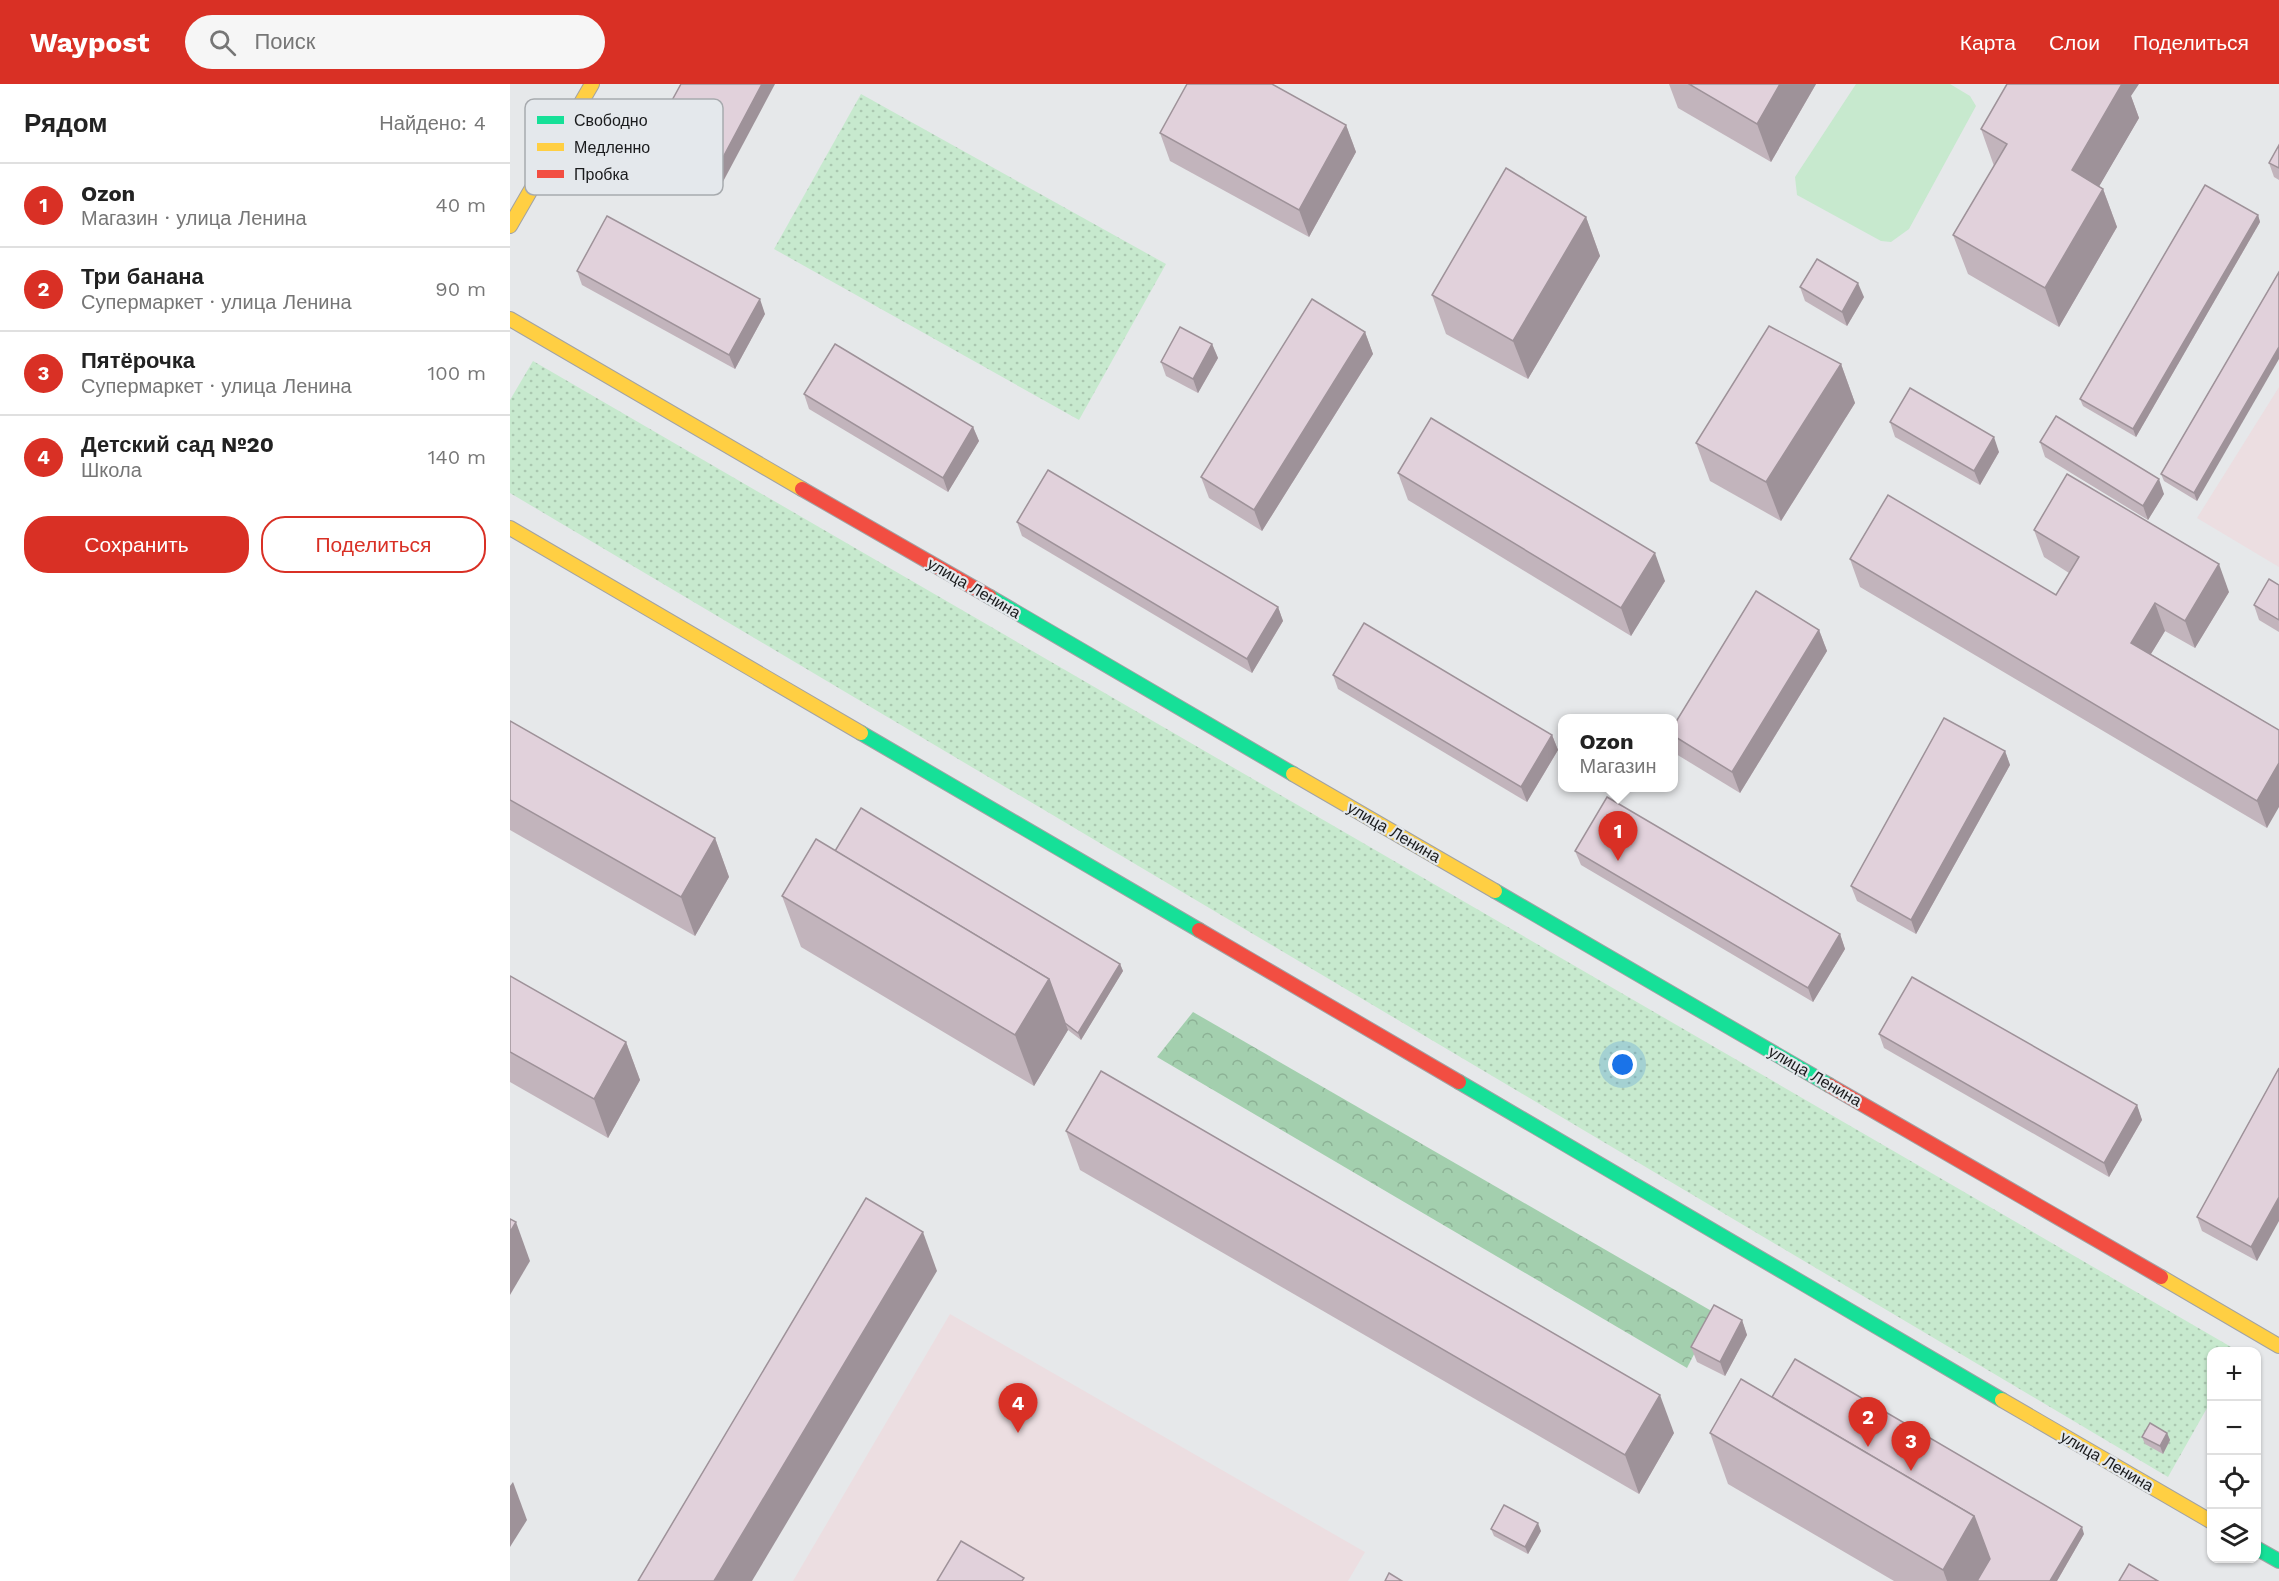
<!DOCTYPE html>
<html lang="ru">
<head>
<meta charset="utf-8">
<style>
	:root { --surface:#fff; --page:#f6f6f6; --text:#222; --muted:#767676; --line:#e0e0e0; --accent:#d93025 }
	body { margin:0; font-family:"Work Sans",sans-serif; background:var(--page); color:var(--text) }
	.controls { position:absolute; right:18px; bottom:18px; display:grid; overflow:hidden; border-radius:12px; box-shadow:0 2px 4px #0004 }
	.controls button { width:54px; height:54px; display:grid; place-items:center; padding:0; border:0; border-bottom:2px solid var(--line); background:var(--surface); color:var(--text); font:30px sans-serif }
	.you { position:absolute; left:1113px; top:981px; width:21px; height:21px; margin:-15px; border:4px solid #fff; border-radius:50%; background:#1a73e8; box-shadow:0 0 0 9px #1a73e833 }
	.badge { display:grid; place-items:center; width:39px; height:39px; border-radius:50%; background:var(--accent); color:#fff; font-size:20px; font-weight:700 }
	.pin { position:absolute; translate:-50% -50px; filter:drop-shadow(0 2px 3px #0008) }
	.pin::after { content:''; position:absolute; top:32px; width:21px; height:18px; background:inherit; clip-path:polygon(0 0,100% 0,50% 100%) }
	.popup { position:absolute; left:1048px; top:630px; width:120px; height:78px; box-sizing:border-box; display:grid; place-content:center; border-radius:12px; background:var(--surface); filter:drop-shadow(0 2px 4px #0005); font-size:20px; white-space:nowrap; color:var(--muted) }
	.popup b { font-size:22px; color:var(--text) }
	.popup::after { content:''; position:absolute; left:50%; top:100%; margin-left:-12px; border:12px solid transparent; border-top-color:var(--surface) }
	.list { margin:0; padding:0; list-style:none }
	h2 { display:flex; justify-content:space-between; align-items:center; height:78px; margin:0; padding:0 24px; font-size:26px }
	h2 small { font-size:20px; font-weight:400; color:var(--muted) }
	.list li { display:grid; grid-template-columns:39px 1fr auto; gap:18px; align-items:center; box-sizing:border-box; height:84px; padding:0 24px; border-top:2px solid var(--line) }
	.list b { display:block; font-size:22px; white-space:nowrap }
	.list p { margin:0; font-size:20px; white-space:nowrap; color:var(--muted) }
	.list em { font-size:20px; font-style:normal; color:var(--muted) }
	.actions { display:flex; gap:12px; padding:18px 24px }
	.actions a { flex:1; padding:14px 0; border:2px solid var(--accent); border-radius:24px; text-align:center; font-size:21px; color:var(--accent) }
	.actions .main { background:var(--accent); color:#fff }
	.icon { flex:none; width:33px; height:33px; fill:none; stroke:currentColor; stroke-width:2; stroke-linecap:round; stroke-linejoin:round }
	.map { position:relative; flex:none; width:1769px; height:1497px; overflow:hidden }
	header { display:flex; align-items:center; gap:36px; box-sizing:border-box; height:84px; padding:0 30px; background:var(--accent); color:#fff }
	header strong { font-size:28px }
	nav { display:flex; gap:33px; margin-inline-start:auto; font-size:21px }
	.search { width:420px; height:54px; background:var(--page); display:flex; align-items:center; gap:15px; box-sizing:border-box; padding:0 21px; border-radius:33px; color:var(--muted); font-size:22px }
	main { display:flex }
	aside { flex:1; background:var(--surface) }
	.map>svg:first-child { display:block }
	.education { fill:#ecdee1 }
	.grass { fill:#c7e9ce }
	.forest { fill:url(#forest-crowns) }
	.park { fill:url(#park-dots) }
	.lines { fill:none; stroke-linecap:round; stroke-linejoin:round }
	.fast-casing { stroke:#a1a2a4; stroke-width:16 }
	.slow-casing { stroke:#a1a2a4; stroke-width:16 }
	.jam-casing { stroke:#a1a2a4; stroke-width:16 }
	.fast { stroke:#16e098; stroke-width:14 }
	.slow { stroke:#ffcf43; stroke-width:14 }
	.jam { stroke:#f24e42; stroke-width:14 }
	.wall { fill:#c2b4bc }
	.shaded-wall { fill:#9e9299 }
	.building { fill:#e1d1db; stroke:#9e9299; stroke-width:1.5 }
	.labels { text-anchor:middle; dominant-baseline:central; stroke-width:4.5; stroke-linejoin:round; paint-order:stroke }
	.street-label { font-size:16px; fill:#1a1b1d; stroke:#e4e8ec }
	.key { fill:#e4e8ec; stroke:#a7aaae; stroke-width:1.5 }
	.key-label { font-size:16px; fill:#1a1b1d }
</style>
</head>
<body>
<header>
<strong>Waypost</strong>
<div class="search"><svg class="icon" aria-label="search" viewBox="0 0 24 24"><circle cx="10" cy="10" r="6"/><path d="M15 15l6 6"/></svg>Поиск</div>
<nav><a>Карта</a><a>Слои</a><a>Поделиться</a></nav>
</header>
<main>
<aside>
<h2>Рядом<small>Найдено: 4</small></h2>
<ul class="list">
<li><span class="badge">1</span><div><b>Ozon</b><p>Магазин · улица Ленина</p></div><em>40 m</em></li>
<li><span class="badge">2</span><div><b>Три банана</b><p>Супермаркет · улица Ленина</p></div><em>90 m</em></li>
<li><span class="badge">3</span><div><b>Пятёрочка</b><p>Супермаркет · улица Ленина</p></div><em>100 m</em></li>
<li><span class="badge">4</span><div><b>Детский сад №20</b><p>Школа</p></div><em>140 m</em></li>
</ul>
<div class="actions"><a class="main">Сохранить</a><a>Поделиться</a></div>
</aside>
<div class="map">
<svg width="1769" height="1497" viewBox="0 0 1769 1497">
	<defs>
		<pattern id="forest-crowns" width="20" height="18" patternUnits="userSpaceOnUse" patternTransform="scale(1.5)"><rect width="20" height="18" fill="#a3cfae"/><path d="M2 6a3 3 0 1 1 6 0M12 15a3 3 0 1 1 6 0" fill="none" stroke="#8cb195"/></pattern>
		<pattern id="park-dots" width="8" height="8" patternUnits="userSpaceOnUse" patternTransform="scale(1.5)"><rect width="8" height="8" fill="#c7e9ce"/><path d="M2 2h.1M6 6h.1" fill="none" stroke="#aac7b0" stroke-width="1.8" stroke-linecap="round"/></pattern>
	</defs>
	<rect width="100%" height="100%" fill="#e6e8ea"/>
	<!-- education -->
	<g class="education">
		<polygon points="1769,303 1769,483 1687,434"/>
		<polygon points="440,1230 855,1468 838,1497 283,1497"/>
	</g>
	<!-- grass -->
	<polygon class="grass" points="1346,0 1440,0 1460,12 1466,22 1399,145 1381,158 1371,157 1287,111 1285,93"/>
	<!-- forest -->
	<polygon class="forest" points="683,928 1205,1229 1177,1284 647,973"/>
	<!-- park -->
	<g class="park">
		<polygon points="351,10 656,180 569,336 264,165"/>
		<polygon points="23,277 1728,1267 1702,1268 1701,1317 1658,1393 0,409 0,316"/>
	</g>
	<g class="lines">
		<defs>
			<g id="fast">
				<polyline points="480,513 783,690"/>
				<polyline points="351,649 689,846"/>
				<polyline points="985,807 1319,1001"/>
				<polyline points="949,998 1492,1316"/>
				<polyline points="1746,1464 1769,1477"/>
			</g>
			<g id="slow">
				<polyline points="0,142 82,0"/>
				<polyline points="0,235 292,405"/>
				<polyline points="0,444 351,649"/>
				<polyline points="783,690 985,807"/>
				<polyline points="1651,1193 1769,1262"/>
				<polyline points="1492,1316 1702,1438"/>
			</g>
			<g id="jam">
				<polyline points="292,405 480,513"/>
				<polyline points="689,846 949,998"/>
				<polyline points="1319,1001 1651,1193"/>
			</g>
		</defs>
		<!-- fast casing -->
		<use href="#fast" class="fast-casing"/>
		<!-- slow casing -->
		<use href="#slow" class="slow-casing"/>
		<!-- jam casing -->
		<use href="#jam" class="jam-casing"/>
		<!-- fast -->
		<use href="#fast" class="fast"/>
		<!-- slow -->
		<use href="#slow" class="slow"/>
		<!-- jam -->
		<use href="#jam" class="jam"/>
	</g>
	<!-- wall -->
	<g class="wall">
		<polygon points="171,0 207,109 144,74 138,60"/>
		<polygon points="1159,0 1306,0 1261,78 1168,24"/>
		<polygon points="1621,12 1629,34 1589,102 1593,105 1607,143 1549,243 1458,190 1443,151 1484,82 1471,45"/>
		<polygon points="836,41 846,68 799,153 660,77 650,49"/>
		<polygon points="1769,61 1769,96 1764,93 1759,79"/>
		<polygon points="1748,131 1750,138 1626,353 1573,322 1570,315"/>
		<polygon points="1076,133 1090,172 1018,295 936,250 922,211"/>
		<polygon points="67,187 255,230 225,285 72,201"/>
		<polygon points="1769,188 1687,417 1654,397 1651,390"/>
		<polygon points="1290,203 1354,213 1337,242 1295,217"/>
		<polygon points="855,248 863,270 752,447 699,414 691,393"/>
		<polygon points="702,260 708,274 688,309 656,292 651,278"/>
		<polygon points="1331,280 1345,319 1271,437 1200,397 1186,359"/>
		<polygon points="294,310 463,343 469,357 438,408 299,325"/>
		<polygon points="1380,338 1489,368 1470,401 1385,353"/>
		<polygon points="1530,358 1654,410 1638,436 1535,373"/>
		<polygon points="888,389 1155,497 1121,552 898,416"/>
		<polygon points="507,438 768,523 773,537 742,589 512,452"/>
		<polygon points="1524,446 1719,508 1685,564 1655,547 1641,570 1769,646 1757,744 1350,503 1340,475 1546,511 1559,489 1534,473"/>
		<polygon points="1769,501 1769,548 1749,536 1744,521"/>
		<polygon points="1309,546 1317,567 1230,709 1166,670 1164,662 1164,641"/>
		<polygon points="823,591 1042,651 1048,666 1017,718 828,605"/>
		<polygon points="0,637 205,754 219,793 185,852 0,746"/>
		<polygon points="1495,667 1500,681 1406,850 1347,817 1341,802"/>
		<polygon points="325,767 610,880 613,887 571,956 558,946 524,1002 291,863 272,812"/>
		<polygon points="1065,767 1330,850 1335,865 1303,918 1071,781"/>
		<polygon points="0,892 116,958 130,996 98,1054 0,998"/>
		<polygon points="1369,950 1627,1021 1632,1036 1599,1093 1374,964"/>
		<polygon points="1769,984 1747,1177 1692,1147 1687,1133"/>
		<polygon points="556,1047 1164,1349 1129,1410 570,1086"/>
		<polygon points="1232,1236 1237,1251 1215,1292 1187,1278 1181,1263"/>
		<polygon points="1262,1313 1574,1450 1547,1497 1384,1497 1218,1400 1200,1349"/>
		<polygon points="1657,1349 1660,1356 1653,1370 1635,1360 1632,1353"/>
		<polygon points="981,1445 1031,1447 1018,1470 984,1452"/>
	</g>
	<!-- shaded-wall -->
	<g class="shaded-wall">
		<polygon points="252,0 265,0 207,109 202,94"/>
		<polygon points="1270,0 1306,0 1261,78 1247,40"/>
		<polygon points="1605,0 1629,0 1621,12 1629,34 1576,125 1562,86"/>
		<polygon points="836,41 846,68 799,153 789,126"/>
		<polygon points="1593,105 1607,143 1549,243 1535,204"/>
		<polygon points="1748,131 1750,138 1626,353 1623,345"/>
		<polygon points="1076,133 1090,172 1018,295 1003,257"/>
		<polygon points="1348,199 1354,213 1337,242 1332,228"/>
		<polygon points="250,215 255,230 225,285 219,271"/>
		<polygon points="855,248 863,270 752,447 744,426"/>
		<polygon points="702,260 708,274 688,309 683,295"/>
		<polygon points="1769,263 1769,275 1687,417 1684,409"/>
		<polygon points="1331,280 1345,319 1271,437 1256,398"/>
		<polygon points="463,343 469,357 438,408 433,394"/>
		<polygon points="1484,353 1489,368 1470,401 1464,387"/>
		<polygon points="1649,395 1654,410 1638,436 1633,422"/>
		<polygon points="1145,469 1155,497 1121,552 1111,524"/>
		<polygon points="1709,480 1719,508 1685,564 1675,537"/>
		<polygon points="1645,519 1655,547 1631,586 1621,559"/>
		<polygon points="768,523 773,537 742,589 737,575"/>
		<polygon points="1309,546 1317,567 1230,709 1222,688"/>
		<polygon points="1042,651 1048,666 1017,718 1011,703"/>
		<polygon points="1495,667 1500,681 1406,850 1401,836"/>
		<polygon points="1769,679 1769,723 1757,744 1747,717"/>
		<polygon points="205,754 219,793 185,852 171,813"/>
		<polygon points="1330,850 1335,865 1303,918 1298,904"/>
		<polygon points="610,880 613,887 571,956 568,949"/>
		<polygon points="539,895 558,946 524,1002 505,951"/>
		<polygon points="116,958 130,996 98,1054 84,1015"/>
		<polygon points="1627,1021 1632,1036 1599,1093 1594,1079"/>
		<polygon points="1769,1113 1769,1137 1747,1177 1741,1163"/>
		<polygon points="6,1138 20,1177 0,1211 0,1148"/>
		<polygon points="413,1148 427,1187 242,1497 204,1497"/>
		<polygon points="1232,1236 1237,1251 1215,1292 1210,1278"/>
		<polygon points="1150,1311 1164,1349 1129,1410 1115,1371"/>
		<polygon points="1657,1349 1660,1356 1653,1370 1650,1362"/>
		<polygon points="3,1398 17,1436 0,1463 0,1402"/>
		<polygon points="1464,1432 1483,1483 1474,1497 1437,1497 1433,1486"/>
		<polygon points="1028,1439 1031,1447 1018,1470 1015,1463"/>
		<polygon points="1572,1443 1574,1450 1547,1497 1540,1497"/>
	</g>
	<!-- building -->
	<g class="building">
		<polygon points="171,0 252,0 202,94 138,60"/>
		<polygon points="677,0 762,0 836,41 789,126 650,49"/>
		<polygon points="1179,0 1270,0 1247,40"/>
		<polygon points="1497,0 1612,0 1562,86 1593,105 1535,204 1443,151 1497,60 1471,45"/>
		<polygon points="1769,61 1769,84 1759,79"/>
		<polygon points="996,84 1076,133 1003,257 922,211"/>
		<polygon points="1695,101 1748,131 1623,345 1570,315"/>
		<polygon points="97,132 250,215 219,271 67,187"/>
		<polygon points="1307,175 1348,199 1332,228 1290,203"/>
		<polygon points="1769,188 1769,263 1684,409 1651,390"/>
		<polygon points="802,215 855,248 744,426 691,393"/>
		<polygon points="1259,242 1331,280 1256,398 1186,359"/>
		<polygon points="670,243 702,260 683,295 651,278"/>
		<polygon points="325,260 463,343 433,394 294,310"/>
		<polygon points="1400,304 1484,353 1464,387 1380,338"/>
		<polygon points="1546,332 1649,395 1633,422 1530,358"/>
		<polygon points="921,334 1145,469 1111,524 888,389"/>
		<polygon points="538,386 768,523 737,575 507,438"/>
		<polygon points="1557,390 1709,480 1675,537 1645,519 1621,559 1769,646 1769,679 1747,717 1340,475 1378,411 1546,511 1569,473 1524,446"/>
		<polygon points="1759,495 1769,501 1769,536 1744,521"/>
		<polygon points="1246,507 1309,546 1222,688 1164,652 1164,641"/>
		<polygon points="854,539 1042,651 1011,703 823,591"/>
		<polygon points="1434,634 1495,667 1401,836 1341,802"/>
		<polygon points="0,637 205,754 171,813 0,716"/>
		<polygon points="1097,713 1330,850 1298,904 1065,767"/>
		<polygon points="351,724 610,880 568,949 555,939 539,895 325,767"/>
		<polygon points="306,755 539,895 505,951 272,812"/>
		<polygon points="0,892 116,958 84,1015 0,968"/>
		<polygon points="1402,893 1627,1021 1594,1079 1369,950"/>
		<polygon points="1769,984 1769,1113 1741,1163 1687,1133"/>
		<polygon points="591,987 1150,1311 1115,1371 556,1047"/>
		<polygon points="356,1114 413,1148 204,1497 128,1497"/>
		<polygon points="0,1135 6,1138 0,1148"/>
		<polygon points="1204,1221 1232,1236 1210,1278 1181,1263"/>
		<polygon points="1285,1275 1572,1443 1540,1497 1467,1497 1480,1475 1464,1432 1262,1313"/>
		<polygon points="1231,1295 1464,1432 1433,1486 1200,1349"/>
		<polygon points="1640,1339 1657,1349 1650,1362 1632,1353"/>
		<polygon points="994,1421 1028,1439 1015,1463 981,1445"/>
		<polygon points="451,1457 514,1494 512,1497 427,1497"/>
		<polygon points="1619,1480 1648,1497 1609,1497"/>
		<polygon points="879,1489 892,1497 875,1497"/>
	</g>
	<g class="labels">
		<!-- street labels -->
		<g class="street-label">
			<text transform="translate(464 504) rotate(30)">улица Ленина</text>
			<text transform="translate(884 748) rotate(30)">улица Ленина</text>
			<text transform="translate(1305 992) rotate(30)">улица Ленина</text>
			<text transform="translate(1597 1377) rotate(30)">улица Ленина</text>
		</g>
	</g>
	<!-- legend -->
	<rect x="15" y="15" width="198" height="96" rx="9" class="key"/>
	<rect x="27" y="32" width="27" height="8" fill="#16e098"/>
	<rect x="27" y="59" width="27" height="8" fill="#ffcf43"/>
	<rect x="27" y="86" width="27" height="8" fill="#f24e42"/>
	<g class="key-label">
		<text x="64" y="42">Свободно</text>
		<text x="64" y="69">Медленно</text>
		<text x="64" y="96">Пробка</text>
	</g>
</svg>
<div class="controls">
<button>+</button>
<button>−</button>
<button><svg class="icon" aria-label="locate" viewBox="0 0 24 24"><circle cx="12" cy="12" r="6"/><path d="M12 2v4M12 18v4M2 12h4M18 12h4"/></svg></button>
<button><svg class="icon" aria-label="layers" viewBox="0 0 24 24"><path d="M12 4l9 5-9 5-9-5zM3 14l9 5 9-5"/></svg></button>
</div>
<div class="you"></div>
<div class="pin badge" style="left:1108px;top:777px">1</div>
<div class="popup"><b>Ozon</b>Магазин</div>
<div class="pin badge" style="left:1358px;top:1363px">2</div>
<div class="pin badge" style="left:1401px;top:1387px">3</div>
<div class="pin badge" style="left:508px;top:1349px">4</div>
</div>
</main>
</body>
</html>
